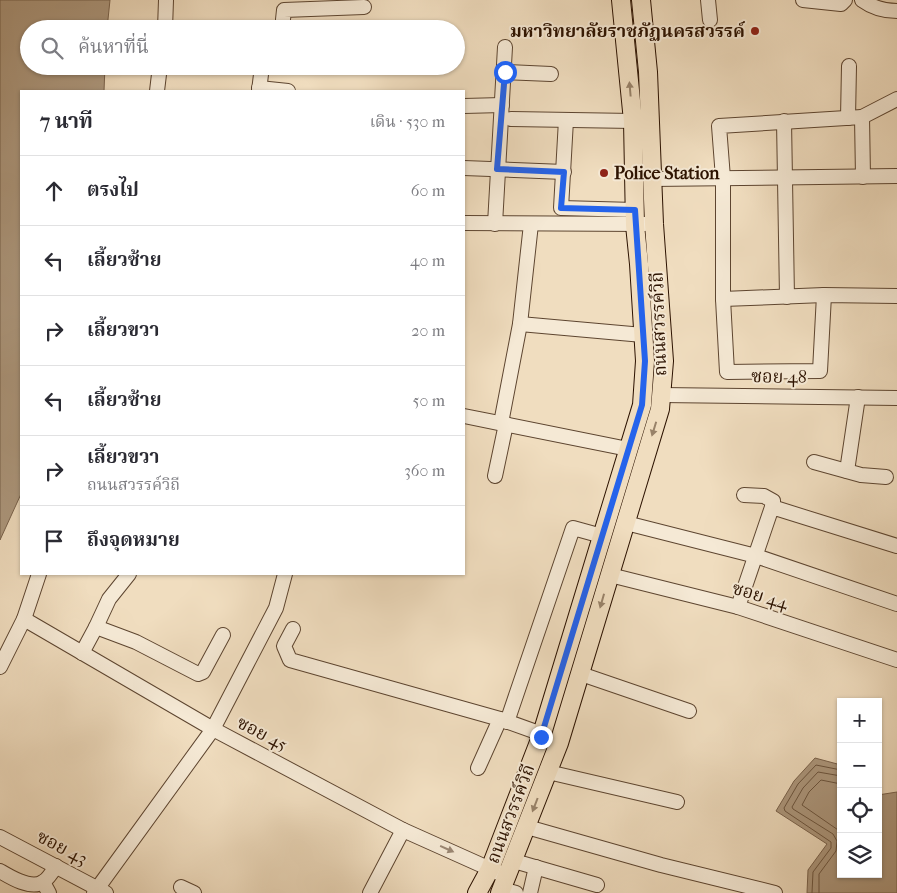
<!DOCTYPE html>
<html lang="th">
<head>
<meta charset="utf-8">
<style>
	:root { --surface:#fff; --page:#f7f7f7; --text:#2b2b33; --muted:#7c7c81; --line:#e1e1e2 }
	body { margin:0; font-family:"IM FELL French Canon","Noto Serif Thai",serif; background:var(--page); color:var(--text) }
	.controls { position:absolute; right:15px; bottom:15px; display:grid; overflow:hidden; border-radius:0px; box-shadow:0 1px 4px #0004 }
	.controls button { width:45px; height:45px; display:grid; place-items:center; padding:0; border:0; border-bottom:1px solid var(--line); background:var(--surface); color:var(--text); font:25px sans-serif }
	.stop { position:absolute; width:15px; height:15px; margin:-11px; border:4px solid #2563eb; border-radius:50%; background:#fff }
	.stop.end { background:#2563eb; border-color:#fff; box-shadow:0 1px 5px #0008 }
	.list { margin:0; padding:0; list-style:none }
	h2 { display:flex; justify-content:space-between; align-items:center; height:65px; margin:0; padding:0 20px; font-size:21px }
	h2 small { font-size:16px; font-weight:400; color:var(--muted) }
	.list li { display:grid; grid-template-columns:32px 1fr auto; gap:15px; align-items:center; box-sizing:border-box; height:70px; padding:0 20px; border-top:1px solid var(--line) }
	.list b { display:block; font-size:19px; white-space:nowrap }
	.list p { margin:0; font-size:16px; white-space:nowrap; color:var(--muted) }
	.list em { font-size:16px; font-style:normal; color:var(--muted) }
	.icon { flex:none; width:28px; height:28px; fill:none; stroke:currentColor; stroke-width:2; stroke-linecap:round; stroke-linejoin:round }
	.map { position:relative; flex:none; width:897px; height:893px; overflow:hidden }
	.search { position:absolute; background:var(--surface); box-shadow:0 1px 4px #0004; left:20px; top:20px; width:445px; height:55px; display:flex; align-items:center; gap:12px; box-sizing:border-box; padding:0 18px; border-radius:28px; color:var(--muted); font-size:19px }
	.panel { position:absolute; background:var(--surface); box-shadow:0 1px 4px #0004; left:20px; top:90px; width:445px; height:485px; border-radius:0px }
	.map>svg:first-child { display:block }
	.water { fill:#ad987e; stroke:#79624c }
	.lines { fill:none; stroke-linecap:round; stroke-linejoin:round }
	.shore { stroke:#6c553f; stroke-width:1 }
	.minor-casing { stroke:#5d4530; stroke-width:16 }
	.major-casing { stroke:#2c1200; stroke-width:20 }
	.minor { stroke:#f5e9d5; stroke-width:14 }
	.major { stroke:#f0ddbf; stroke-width:18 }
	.oneway { fill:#988269 }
	.oneway2 { fill:#9b8875 }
	.route { stroke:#2563eb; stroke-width:6 }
	.poi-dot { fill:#8f2418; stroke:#f5e9d5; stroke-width:2 }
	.labels { text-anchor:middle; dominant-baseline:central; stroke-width:4; stroke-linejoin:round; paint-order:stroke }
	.poi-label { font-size:18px; font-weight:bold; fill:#2c1200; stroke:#f5e9d5; text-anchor:end }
	.street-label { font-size:18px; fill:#2c1200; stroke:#f5e9d5 }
</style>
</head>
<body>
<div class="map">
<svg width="897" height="893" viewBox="0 0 897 893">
	<rect width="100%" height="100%" fill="#f0ddbf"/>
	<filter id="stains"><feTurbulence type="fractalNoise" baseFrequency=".004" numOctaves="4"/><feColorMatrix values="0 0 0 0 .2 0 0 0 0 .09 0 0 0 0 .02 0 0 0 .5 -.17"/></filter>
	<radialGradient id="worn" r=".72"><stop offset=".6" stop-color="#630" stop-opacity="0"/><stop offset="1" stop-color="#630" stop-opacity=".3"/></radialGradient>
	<!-- water -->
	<g class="water">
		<polygon points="0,0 110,0 107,29 29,29 29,66 105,66 104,91 21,91 21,494 0,540"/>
		<polygon points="815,758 841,765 841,874 878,874 878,795 897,792 897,893 807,893 808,870 827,844 776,811 794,781"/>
	</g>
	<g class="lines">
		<!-- shore -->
		<g class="shore">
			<polyline points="841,784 821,780 809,792 802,805 841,832"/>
			<polyline points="812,893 813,872 831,848 831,842 785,811 784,808 798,784 816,765 841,770"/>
			<polyline points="819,893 819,874 836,851 837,841 833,834 793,809 792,807 803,788 818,772 841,776"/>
		</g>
		<defs>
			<g id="minor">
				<polyline points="708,0 710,20"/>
				<polyline points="803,0 841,4 845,0"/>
				<path d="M862 0C873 8 883 11 897 11"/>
				<polyline points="165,29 166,0"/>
				<polyline points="282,29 284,10 364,7"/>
				<polyline points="505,72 551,74"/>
				<polyline points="259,88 288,91"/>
				<polyline points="157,91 160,66"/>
				<polyline points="259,91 262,66"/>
				<polyline points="464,106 502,105"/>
				<polyline points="848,118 849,66"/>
				<polyline points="511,119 633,121"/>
				<polyline points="566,120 561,208 635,210"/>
				<polyline points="784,121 787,297"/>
				<polyline points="464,168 564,172"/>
				<polyline points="863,177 862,117 897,99"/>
				<polyline points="652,179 897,176"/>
				<polyline points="464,223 645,224"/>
				<polyline points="495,224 505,47"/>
				<polyline points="824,295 820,371 727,372 723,299 723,178 719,126 862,117"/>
				<polyline points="723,299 824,295 897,296"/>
				<polyline points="520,324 643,335"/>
				<polyline points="661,395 897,398"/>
				<polyline points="464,416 628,449"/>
				<polyline points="501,423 520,324 531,224"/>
				<polyline points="814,462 861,475 886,477"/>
				<polyline points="847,471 858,397"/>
				<polyline points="495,476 506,424"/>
				<polyline points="744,495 764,496 773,501 772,507"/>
				<polyline points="626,523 756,556 897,604"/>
				<polyline points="610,575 738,607 897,660"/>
				<polyline points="738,607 772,507 897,546"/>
				<polyline points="24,619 213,729 403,830 499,873"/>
				<polyline points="96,627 109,599 129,574"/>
				<polyline points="293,629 284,646 290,660 500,719"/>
				<polyline points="82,653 96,627 136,642 198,674 203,672 223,635"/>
				<polyline points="0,667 24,619 39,574"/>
				<polyline points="581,674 689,711"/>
				<polyline points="507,722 573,528 602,536"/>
				<polyline points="478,768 500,719 542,734"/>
				<polyline points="548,772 677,802"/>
				<polyline points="527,827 661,865 775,893"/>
				<polyline points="0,837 106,893"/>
				<polyline points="514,861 597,885"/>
				<path d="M0 871C10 877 31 890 43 882 48 879 53 871 56 866"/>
				<polyline points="43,882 49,893"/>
				<polyline points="181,887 194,893"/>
				<polyline points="502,889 516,893"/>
				<polyline points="94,893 213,729 276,608 285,574"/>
				<polyline points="370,893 403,830"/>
				<polyline points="530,893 536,867"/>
			</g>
			<g id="major">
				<polyline points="477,893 490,869 541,737 642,405 645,361 639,264 635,225 633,121 621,0"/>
				<polyline points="500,893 559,743 660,409 664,361 654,224 648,72 641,0"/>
			</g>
		</defs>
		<!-- minor casing -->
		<use href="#minor" class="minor-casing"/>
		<!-- major casing -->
		<use href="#major" class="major-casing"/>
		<!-- minor -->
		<use href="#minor" class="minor"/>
		<!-- major -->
		<use href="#major" class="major"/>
	</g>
	<!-- one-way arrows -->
	<defs><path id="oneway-solid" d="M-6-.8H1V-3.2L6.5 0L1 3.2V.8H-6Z" transform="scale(1.25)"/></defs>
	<g class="oneway">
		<use href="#oneway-solid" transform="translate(630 89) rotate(-95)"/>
		<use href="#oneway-solid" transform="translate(654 429) rotate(107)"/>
		<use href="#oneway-solid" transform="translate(602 601) rotate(106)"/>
		<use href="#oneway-solid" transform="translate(535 805) rotate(111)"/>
	</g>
	<use class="oneway2" href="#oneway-solid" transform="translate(447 849) rotate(24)"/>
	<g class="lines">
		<!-- route -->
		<polyline class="route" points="505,72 497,169 564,172 561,208 635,210 645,361 642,405 541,737"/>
	</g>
	<!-- markers -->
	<g class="poi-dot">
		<circle cx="755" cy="31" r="5"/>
		<circle cx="604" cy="173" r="5"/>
	</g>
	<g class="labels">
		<!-- poi labels -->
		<g class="poi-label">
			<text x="745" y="31">มหาวิทยาลัยราชภัฏนครสวรรค์</text>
			<text x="614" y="173" text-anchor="start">Police Station</text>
		</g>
		<!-- street labels -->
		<g class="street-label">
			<text transform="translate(659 324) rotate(-92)">ถนนสวรรค์วิถี</text>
			<text transform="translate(779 377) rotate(1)">ซอย 48</text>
			<text transform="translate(760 596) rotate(17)">ซอย 44</text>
			<text transform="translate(262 734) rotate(28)">ซอย 45</text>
			<text transform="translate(511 814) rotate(-69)">ถนนสวรรค์วิถี</text>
			<text transform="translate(62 848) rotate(28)">ซอย 43</text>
		</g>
	</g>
	<rect width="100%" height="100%" filter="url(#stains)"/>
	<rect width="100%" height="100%" fill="url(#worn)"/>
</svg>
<div class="controls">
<button>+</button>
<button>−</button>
<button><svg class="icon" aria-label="locate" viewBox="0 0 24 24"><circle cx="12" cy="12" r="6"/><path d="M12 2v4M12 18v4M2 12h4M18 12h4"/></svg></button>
<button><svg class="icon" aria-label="layers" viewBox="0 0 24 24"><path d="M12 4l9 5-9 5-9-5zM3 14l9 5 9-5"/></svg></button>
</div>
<div class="stop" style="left:505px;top:72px"></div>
<div class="stop end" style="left:541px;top:737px"></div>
<div class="search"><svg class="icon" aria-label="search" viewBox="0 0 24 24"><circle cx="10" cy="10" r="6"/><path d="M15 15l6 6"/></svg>ค้นหาที่นี่</div>
<section class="panel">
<h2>7 นาที<small>เดิน · 530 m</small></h2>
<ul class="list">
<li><svg class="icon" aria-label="ahead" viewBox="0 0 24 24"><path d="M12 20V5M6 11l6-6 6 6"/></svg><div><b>ตรงไป</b></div><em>60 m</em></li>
<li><svg class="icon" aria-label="left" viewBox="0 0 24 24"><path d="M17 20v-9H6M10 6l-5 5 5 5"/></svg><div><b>เลี้ยวซ้าย</b></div><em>40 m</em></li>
<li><svg class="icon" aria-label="right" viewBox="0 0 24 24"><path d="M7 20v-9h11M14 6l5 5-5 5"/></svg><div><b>เลี้ยวขวา</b></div><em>20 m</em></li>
<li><svg class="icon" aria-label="left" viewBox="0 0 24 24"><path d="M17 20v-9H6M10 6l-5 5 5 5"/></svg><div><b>เลี้ยวซ้าย</b></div><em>50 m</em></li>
<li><svg class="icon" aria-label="right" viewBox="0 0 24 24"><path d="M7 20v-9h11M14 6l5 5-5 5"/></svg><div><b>เลี้ยวขวา</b><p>ถนนสวรรค์วิถี</p></div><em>360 m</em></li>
<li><svg class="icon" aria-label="arrive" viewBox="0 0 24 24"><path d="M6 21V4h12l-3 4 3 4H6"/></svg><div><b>ถึงจุดหมาย</b></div></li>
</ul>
</section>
</div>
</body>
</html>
